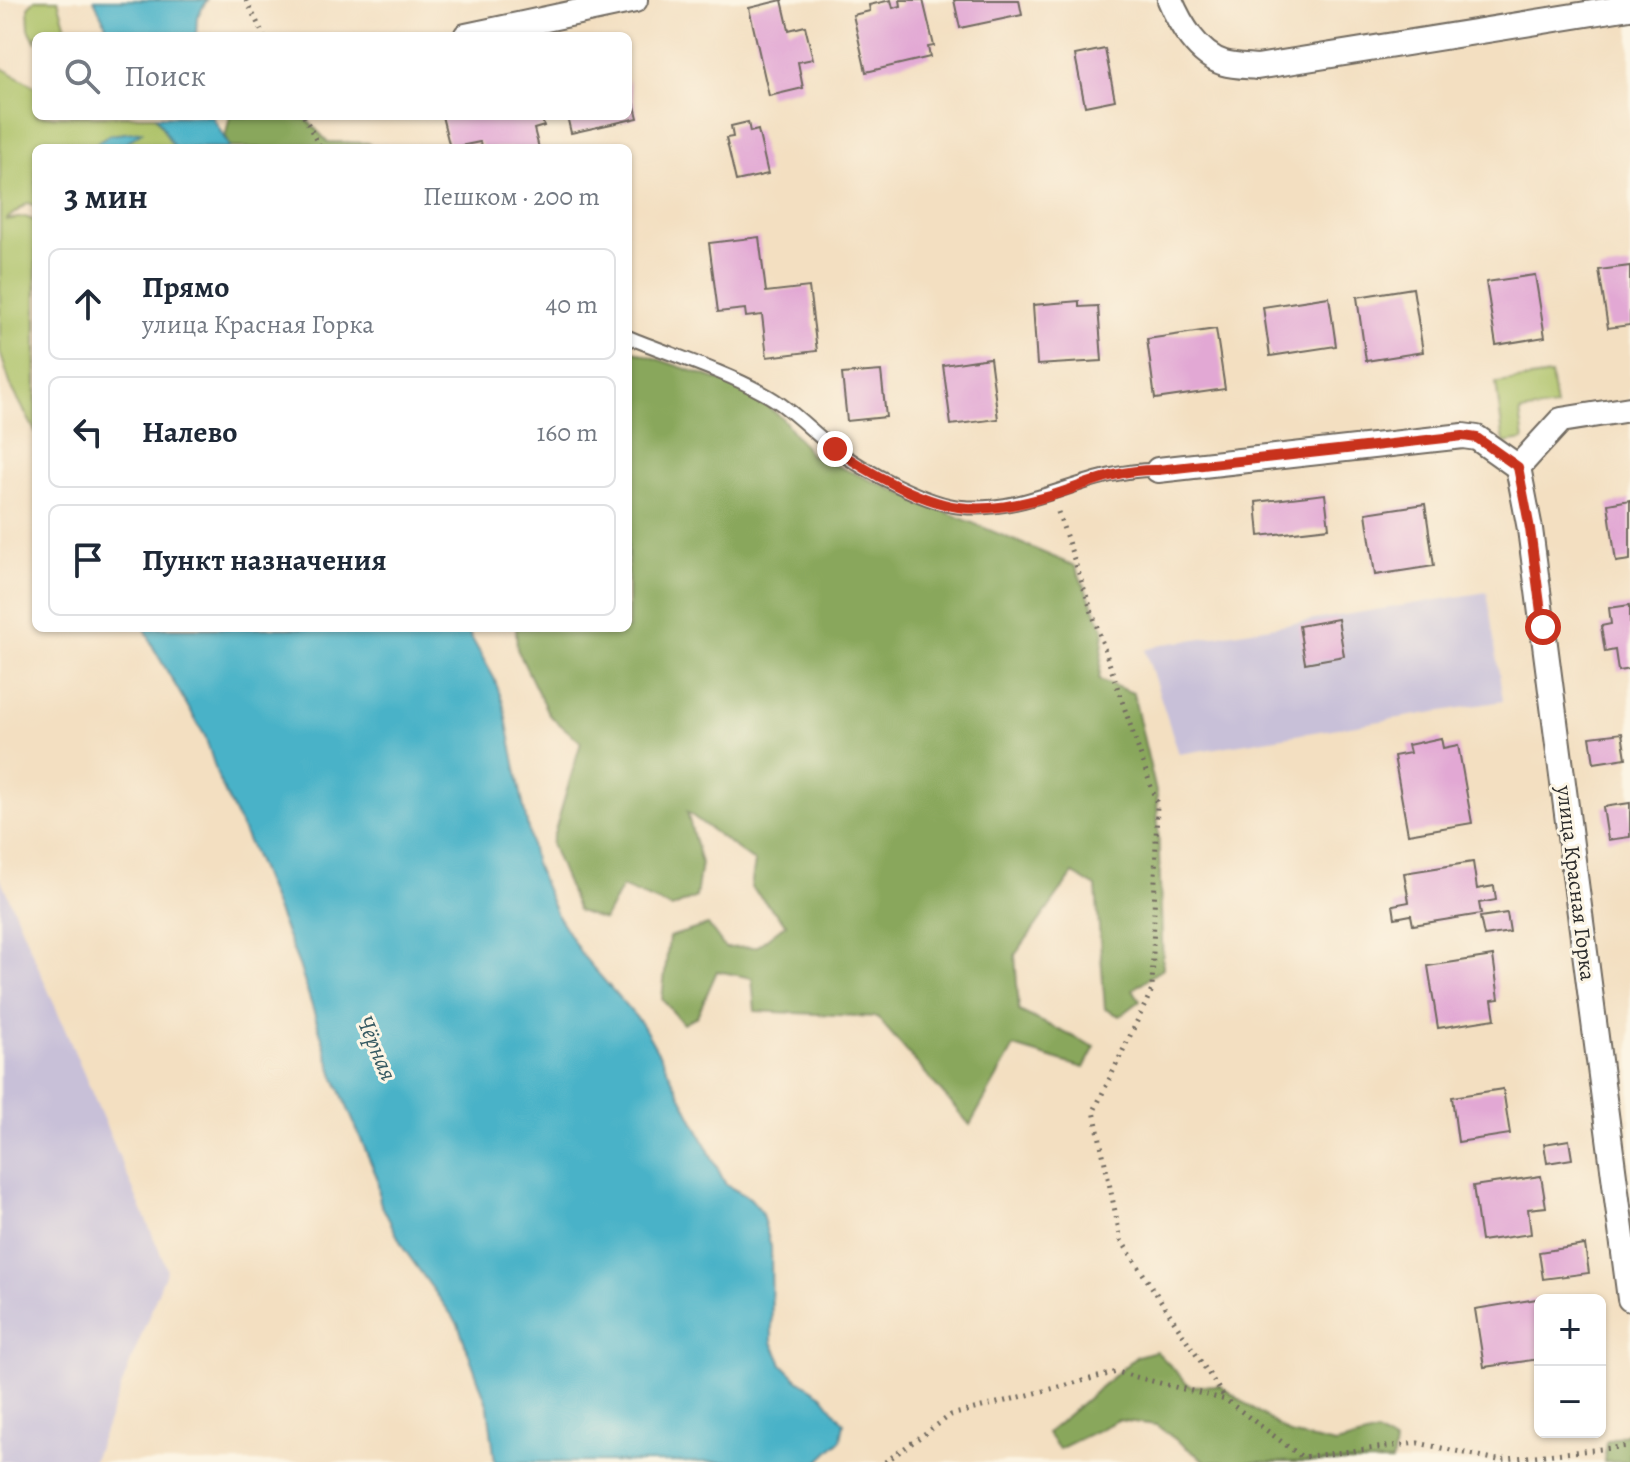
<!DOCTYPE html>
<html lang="ru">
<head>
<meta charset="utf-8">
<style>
	:root { --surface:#fff; --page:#f6f6f7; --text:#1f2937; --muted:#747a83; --line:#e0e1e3 }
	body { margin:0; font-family:Alegreya,serif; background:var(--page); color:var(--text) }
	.controls { position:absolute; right:24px; bottom:24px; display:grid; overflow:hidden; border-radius:12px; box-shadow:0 2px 6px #0004 }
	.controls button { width:72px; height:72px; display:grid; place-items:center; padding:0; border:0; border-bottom:2px solid var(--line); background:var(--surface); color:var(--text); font:40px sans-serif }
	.stop { position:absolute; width:24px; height:24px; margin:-18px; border:6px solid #c8321e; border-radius:50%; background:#fff }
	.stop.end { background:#c8321e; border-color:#fff; box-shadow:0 2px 8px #0008 }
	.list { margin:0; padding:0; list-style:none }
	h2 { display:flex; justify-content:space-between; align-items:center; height:104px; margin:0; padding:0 32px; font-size:34px }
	h2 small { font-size:26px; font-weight:400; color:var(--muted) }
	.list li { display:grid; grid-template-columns:52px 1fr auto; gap:24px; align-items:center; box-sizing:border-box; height:112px; margin:0 16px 16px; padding:0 16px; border:2px solid var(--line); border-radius:12px }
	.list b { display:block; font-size:30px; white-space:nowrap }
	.list p { margin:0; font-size:26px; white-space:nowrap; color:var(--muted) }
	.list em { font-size:26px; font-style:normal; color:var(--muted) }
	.icon { flex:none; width:44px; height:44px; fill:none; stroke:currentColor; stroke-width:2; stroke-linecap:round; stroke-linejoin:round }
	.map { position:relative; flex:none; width:1630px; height:1462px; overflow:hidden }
	.search { position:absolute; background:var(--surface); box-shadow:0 2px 6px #0004; left:32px; top:32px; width:600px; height:88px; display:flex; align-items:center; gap:20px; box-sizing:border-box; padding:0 28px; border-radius:12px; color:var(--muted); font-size:30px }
	.panel { position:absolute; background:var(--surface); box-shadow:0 2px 6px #0004; left:32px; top:144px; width:600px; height:488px; border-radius:12px }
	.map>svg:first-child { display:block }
	.industrial { fill:#c8c0d8 }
	.green { fill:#acc166; stroke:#6c7648; stroke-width:2 }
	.forest { fill:#89a75b; stroke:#5a6943; stroke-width:2 }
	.water { fill:#49b2c8; stroke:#3a6e7a; stroke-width:2 }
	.building { fill:#e2a8d4 }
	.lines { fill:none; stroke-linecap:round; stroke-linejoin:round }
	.lane-casing { stroke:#716a60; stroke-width:16 }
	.street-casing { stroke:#716a60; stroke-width:28 }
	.path { stroke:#716a60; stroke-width:5; stroke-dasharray:2 6; stroke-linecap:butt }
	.lane { stroke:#fff; stroke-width:12 }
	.street { stroke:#fff; stroke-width:24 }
	.route { stroke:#c8321e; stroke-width:10 }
	.labels { text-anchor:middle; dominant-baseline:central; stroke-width:6; stroke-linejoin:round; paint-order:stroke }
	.street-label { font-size:22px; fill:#2b2b2b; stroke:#fcf5e5 }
	.water-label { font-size:24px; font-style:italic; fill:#365a62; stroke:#fcf5e5 }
</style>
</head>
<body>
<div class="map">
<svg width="1630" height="1462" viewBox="0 0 1630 1462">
	<rect width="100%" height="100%" fill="#fcf5e5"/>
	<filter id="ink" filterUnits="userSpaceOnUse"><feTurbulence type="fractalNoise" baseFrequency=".0125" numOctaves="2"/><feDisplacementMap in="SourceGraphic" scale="16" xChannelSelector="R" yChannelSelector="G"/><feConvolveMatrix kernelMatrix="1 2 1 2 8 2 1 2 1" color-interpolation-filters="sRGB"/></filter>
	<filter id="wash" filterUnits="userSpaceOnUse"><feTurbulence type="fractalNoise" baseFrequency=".006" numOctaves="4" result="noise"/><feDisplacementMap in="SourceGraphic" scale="32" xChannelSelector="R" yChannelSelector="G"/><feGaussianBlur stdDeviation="1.8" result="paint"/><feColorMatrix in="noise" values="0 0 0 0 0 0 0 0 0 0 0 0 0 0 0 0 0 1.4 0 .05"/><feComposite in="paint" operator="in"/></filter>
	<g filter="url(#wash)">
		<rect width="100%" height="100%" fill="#f3dfc1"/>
		<!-- industrial -->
		<g class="industrial">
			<polygon points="1487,592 1503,701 1179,754 1145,650 1165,644"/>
			<polygon points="0,877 167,1269 92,1462 0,1462"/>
		</g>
		<!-- green -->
		<g class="green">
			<polygon points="35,0 58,0 67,31 88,29 97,36 36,36 36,43 29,29 28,7"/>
			<polygon points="0,67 36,87 36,116 156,116 174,148 119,148 141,132 109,135 90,148 36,148 36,206 28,203 5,220 25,217 36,221 36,433 11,386 0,352"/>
			<polygon points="1551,375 1556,407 1520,412 1524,440 1504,443 1496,383"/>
		</g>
		<!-- forest -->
		<g class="forest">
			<polygon points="230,116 306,119 328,142 370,143 371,148 230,148 225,138"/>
			<polygon points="628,349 745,389 782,418 811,455 1075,566 1104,630 1099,680 1133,693 1157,796 1163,968 1133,989 1140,1001 1120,1016 1105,1009 1096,887 1073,874 1015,955 1019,1011 1095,1047 1084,1068 1014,1047 970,1125 877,1017 755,1011 752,978 717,971 697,1016 683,1024 662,999 669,937 708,925 725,948 756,947 786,924 751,887 755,862 687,812 701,863 696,897 672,908 622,887 604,920 578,911 551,844 581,742 549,715 517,649 516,628 628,628"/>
			<polygon points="1156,1351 1190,1386 1219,1385 1290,1434 1336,1444 1377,1433 1395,1444 1392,1462 1206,1462 1156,1425 1118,1420 1059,1449 1047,1433 1137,1356"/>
			<polygon points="1627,1433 1630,1433 1630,1462 1604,1462 1606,1442"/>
		</g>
		<!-- water -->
		<g class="water">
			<polygon points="94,0 207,0 197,17 196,36 111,36"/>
			<polygon points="156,116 212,116 230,148 174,148"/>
			<polygon points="143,131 119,148 90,148 109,135"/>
			<polygon points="145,628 466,628 494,678 503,703 535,864 557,915 582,955 642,1024 663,1061 726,1185 750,1198 761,1211 771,1247 772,1342 782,1364 798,1380 822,1395 844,1423 841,1440 818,1462 495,1462 488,1407 458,1324 404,1249 380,1202 377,1177 334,1076 299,965 253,852 219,780 205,736 153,647"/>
		</g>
		<g id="blocks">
			<!-- building -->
			<g class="building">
				<polygon points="782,0 789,30 805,26 813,59 798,62 803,88 769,96 749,8"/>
				<polygon points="891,0 893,8 901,6 900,0 923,0 934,46 928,47 930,57 866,72 853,15 870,11 869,5"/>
				<polygon points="954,0 1019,0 1022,15 960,28"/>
				<polygon points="1105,49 1115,100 1085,106 1075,55"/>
				<polygon points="628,78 638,118 571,133 567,116 628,116"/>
				<polygon points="442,116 541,116 544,126 534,129 539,148 482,148 480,142 450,148"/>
				<polygon points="748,122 750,132 758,130 768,174 736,181 726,138 733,137 731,126"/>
				<polygon points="759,237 766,292 809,287 817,351 767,357 762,315 746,317 745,309 718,312 709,243"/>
				<polygon points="1630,266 1630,325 1608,328 1599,270"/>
				<polygon points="1535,275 1545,337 1496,345 1486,282"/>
				<polygon points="1413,288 1423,352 1366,361 1357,297"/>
				<polygon points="1329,297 1336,346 1270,356 1263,307"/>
				<polygon points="1079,301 1079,307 1098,306 1102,361 1037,365 1033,305"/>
				<polygon points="1216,329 1225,389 1155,399 1147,339"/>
				<polygon points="990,358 998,419 951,425 943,365"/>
				<polygon points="881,371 886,417 847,421 842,374"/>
				<polygon points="1325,494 1329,528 1259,536 1256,502"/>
				<polygon points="1630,500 1630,560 1616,562 1608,504"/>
				<polygon points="1425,504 1434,566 1375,575 1366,513"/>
				<polygon points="1630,605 1630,669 1618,671 1615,650 1605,652 1601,626 1611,624 1609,608"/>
				<polygon points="1338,619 1344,656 1305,663 1299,626"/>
				<polygon points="1622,733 1626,758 1594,763 1590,737"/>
				<polygon points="1441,738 1443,748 1458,745 1472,823 1408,834 1394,756 1410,753 1408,745"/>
				<polygon points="1630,803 1630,837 1608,840 1603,807"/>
				<polygon points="1473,862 1477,889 1494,886 1496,900 1479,903 1481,914 1413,925 1411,915 1395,918 1393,905 1409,902 1404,873"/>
				<polygon points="1507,913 1510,932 1484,936 1480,917"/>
				<polygon points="1493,956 1499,999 1492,1000 1495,1019 1438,1028 1428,966"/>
				<polygon points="1503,1089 1510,1134 1458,1142 1452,1097"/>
				<polygon points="1569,1140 1572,1159 1547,1163 1544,1144"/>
				<polygon points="1541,1176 1546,1207 1528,1209 1531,1234 1481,1241 1473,1186"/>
				<polygon points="1585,1245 1589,1273 1543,1279 1539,1252"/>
				<polygon points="1537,1299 1540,1359 1484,1367 1475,1309"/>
			</g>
		</g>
	</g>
	<g filter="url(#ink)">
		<use href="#blocks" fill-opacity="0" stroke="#716a60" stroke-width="2"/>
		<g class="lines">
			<defs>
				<path id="lane" d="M628 337C672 355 721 370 763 393 790 407 811 431 835 449 863 470 928 505 962 507 1034 513 1088 468 1158 470"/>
				<g id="street">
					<path d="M1170 0C1180 24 1198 55 1224 63 1234 66 1247 66 1257 67L1630 7"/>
					<polyline points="466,36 635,0"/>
					<polyline points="1518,467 1530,529 1630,1299"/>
					<polyline points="1518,467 1561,420 1630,409"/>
					<polyline points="1158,470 1463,436 1477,438 1518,467"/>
				</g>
			</defs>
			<!-- lane casing -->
			<use href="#lane" class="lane-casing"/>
			<!-- street casing -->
			<use href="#street" class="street-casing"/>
			<!-- path -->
			<g class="path">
				<polyline points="246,0 264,36"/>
				<polyline points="304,116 320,148"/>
				<polyline points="1058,512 1157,804 1152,990 1094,1111 1121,1240 1226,1400"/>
				<polyline points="885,1462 951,1415 1117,1372 1226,1400 1302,1457 1418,1443 1498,1460 1630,1446"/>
			</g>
			<!-- lane -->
			<use href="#lane" class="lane"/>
			<!-- street -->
			<use href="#street" class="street"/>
		</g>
	</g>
	<g class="lines" filter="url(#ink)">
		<!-- route -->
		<path class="route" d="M835 449C868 472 918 501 958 507 988 512 1021 504 1050 496 1089 484 1115 469 1158 470L1463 436 1477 438 1518 467 1530 529 1543 627"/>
	</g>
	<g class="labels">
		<!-- street labels -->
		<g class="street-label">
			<text transform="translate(1576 883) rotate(83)">улица Красная Горка</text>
		</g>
		<!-- water labels -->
		<g class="water-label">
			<text transform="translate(377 1048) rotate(67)">Чёрная</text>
		</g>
	</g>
</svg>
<div class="controls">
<button>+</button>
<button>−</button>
</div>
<div class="stop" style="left:1543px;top:627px"></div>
<div class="stop end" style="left:835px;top:449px"></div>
<div class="search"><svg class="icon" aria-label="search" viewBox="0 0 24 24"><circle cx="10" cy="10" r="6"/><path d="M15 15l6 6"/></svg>Поиск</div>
<section class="panel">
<h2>3 мин<small>Пешком · 200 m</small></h2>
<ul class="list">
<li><svg class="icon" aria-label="ahead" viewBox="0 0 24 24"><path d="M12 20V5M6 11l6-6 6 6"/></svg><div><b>Прямо</b><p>улица Красная Горка</p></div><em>40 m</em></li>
<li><svg class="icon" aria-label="left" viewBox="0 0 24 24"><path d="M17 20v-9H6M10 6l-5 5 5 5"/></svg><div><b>Налево</b></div><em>160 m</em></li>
<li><svg class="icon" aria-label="arrive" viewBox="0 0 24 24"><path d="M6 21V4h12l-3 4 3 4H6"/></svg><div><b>Пункт назначения</b></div></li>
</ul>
</section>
</div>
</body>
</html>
